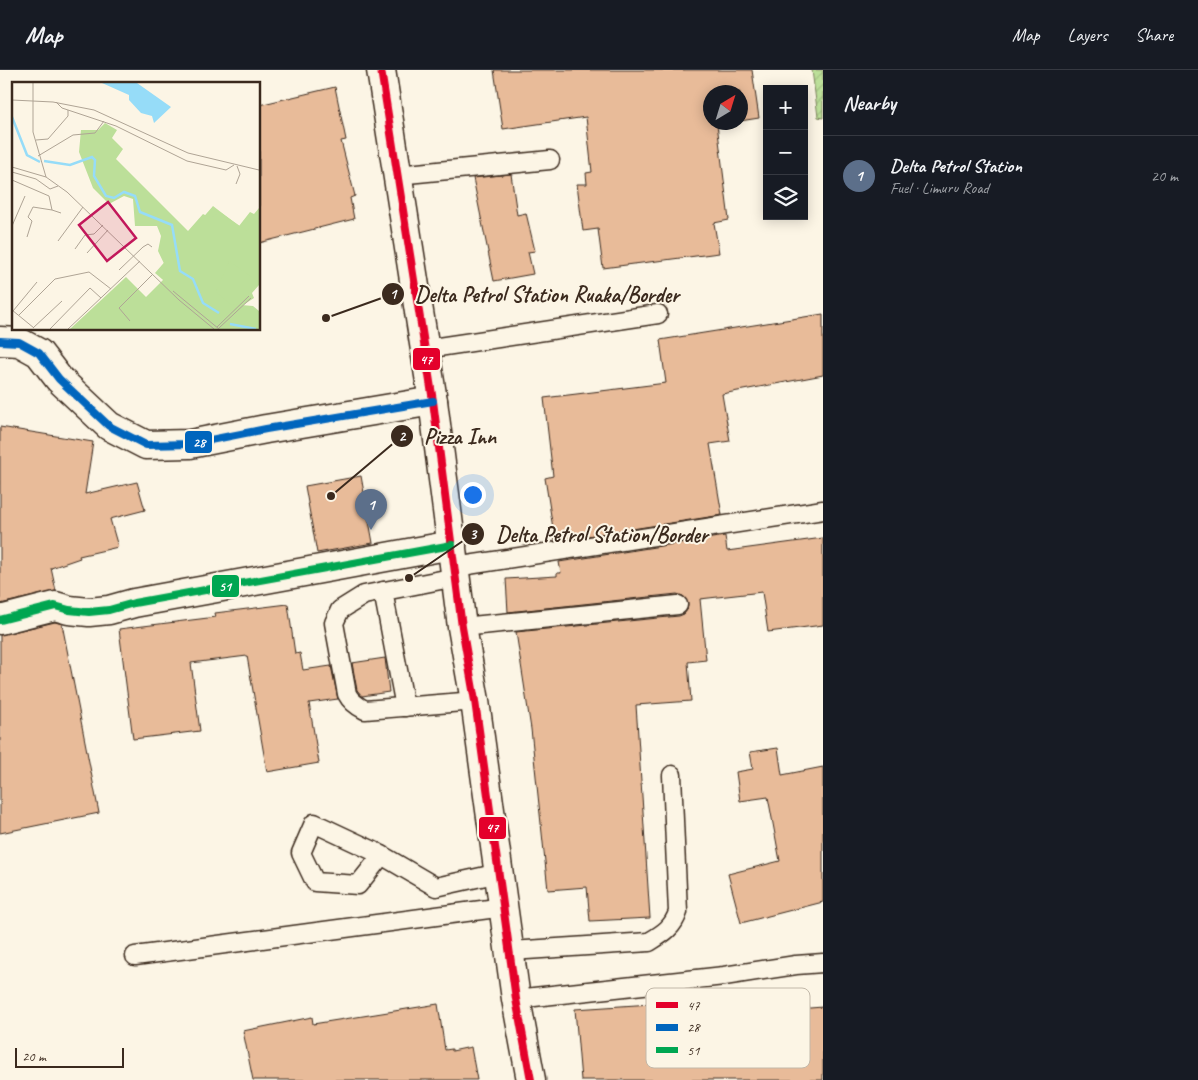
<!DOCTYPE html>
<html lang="en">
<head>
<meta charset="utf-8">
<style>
	:root { --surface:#171b24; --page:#20242c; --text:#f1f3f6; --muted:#9ea1a6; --line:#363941; --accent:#db2777 }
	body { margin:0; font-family:Caveat,sans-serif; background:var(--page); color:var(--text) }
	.controls { position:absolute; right:15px; top:15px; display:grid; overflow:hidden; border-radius:0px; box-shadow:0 2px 12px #0003 }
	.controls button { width:45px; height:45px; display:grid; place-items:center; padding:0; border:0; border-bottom:1px solid var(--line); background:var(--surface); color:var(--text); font:25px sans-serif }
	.compass { position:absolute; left:703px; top:15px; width:45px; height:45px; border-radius:50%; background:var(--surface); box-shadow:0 2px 12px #0003; rotate:38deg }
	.scale { position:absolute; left:15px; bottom:12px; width:109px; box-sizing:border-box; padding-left:5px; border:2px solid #3b2a1e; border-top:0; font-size:14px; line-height:18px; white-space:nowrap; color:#3b2a1e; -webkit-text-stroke:4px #fcf5e5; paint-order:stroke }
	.you { position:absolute; left:472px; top:424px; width:18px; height:18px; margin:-12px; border:4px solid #fff; border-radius:50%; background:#1a73e8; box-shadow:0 0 0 8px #1a73e833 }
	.badge { display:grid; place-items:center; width:32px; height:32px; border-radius:50%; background:var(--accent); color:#fff; font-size:16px; font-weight:700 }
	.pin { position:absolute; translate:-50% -41px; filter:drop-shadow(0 1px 2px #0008) }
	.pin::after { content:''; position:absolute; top:26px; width:18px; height:15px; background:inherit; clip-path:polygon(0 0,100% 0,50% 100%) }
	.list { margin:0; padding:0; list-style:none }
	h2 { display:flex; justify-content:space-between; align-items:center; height:65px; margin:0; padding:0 20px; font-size:21px }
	h2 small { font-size:16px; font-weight:400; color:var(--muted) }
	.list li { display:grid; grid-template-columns:32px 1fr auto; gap:15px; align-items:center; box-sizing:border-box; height:80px; padding:0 20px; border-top:1px solid var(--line) }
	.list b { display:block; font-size:19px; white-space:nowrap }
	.list p { margin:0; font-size:16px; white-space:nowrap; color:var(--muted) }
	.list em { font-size:16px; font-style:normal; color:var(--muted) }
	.icon { flex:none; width:28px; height:28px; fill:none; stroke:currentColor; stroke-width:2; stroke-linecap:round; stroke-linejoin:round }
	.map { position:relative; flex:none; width:823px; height:1010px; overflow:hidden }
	header { display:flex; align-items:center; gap:30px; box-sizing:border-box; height:70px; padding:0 25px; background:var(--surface); border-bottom:1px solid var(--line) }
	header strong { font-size:24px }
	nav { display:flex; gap:28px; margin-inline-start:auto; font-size:18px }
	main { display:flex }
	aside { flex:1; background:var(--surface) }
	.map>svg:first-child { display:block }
	.garden { fill:url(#garden-furrows); stroke:#7c845c }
	.building { fill:#e8bb99; stroke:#3b2a1e }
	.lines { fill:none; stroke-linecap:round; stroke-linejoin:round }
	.service-casing { stroke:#3b2a1e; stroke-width:21 }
	.minor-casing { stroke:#3b2a1e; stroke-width:31 }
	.secondary-casing { stroke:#3b2a1e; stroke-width:31 }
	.service { stroke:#fcf5e5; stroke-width:18 }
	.minor { stroke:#fcf5e5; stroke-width:28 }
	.secondary { stroke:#fcf5e5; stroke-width:28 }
	.bus-1-casing { stroke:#fcf5e5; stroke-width:11 }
	.bus-2-casing { stroke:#fcf5e5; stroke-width:11 }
	.bus-3-casing { stroke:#fcf5e5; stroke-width:11 }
	.bus-1 { stroke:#e4002b; stroke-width:8 }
	.bus-2 { stroke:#0065bd; stroke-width:8 }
	.bus-3 { stroke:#00a651; stroke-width:8 }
	.inset-river { fill:none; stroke:#96dcf8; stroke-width:2.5 }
	.inset-road { fill:none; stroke:#afa495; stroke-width:1 }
	.view { fill:#c2185b; fill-opacity:0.15; stroke:#c2185b; stroke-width:2.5 }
	.inset-edge { fill:none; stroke:#3b2a1e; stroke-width:2.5 }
	.key { fill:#fcf5e5; stroke:#c2b8a9; stroke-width:1 }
	.key-label { font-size:14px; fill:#3b2a1e }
	.leader { fill:none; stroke:#3b2a1e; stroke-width:2 }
	.callout-dot { fill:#3b2a1e; stroke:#fcf5e5; stroke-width:2 }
	.mark-label { font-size:15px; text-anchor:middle; font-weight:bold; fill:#fff }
	.callout-label { font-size:22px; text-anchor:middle; font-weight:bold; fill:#3b2a1e; stroke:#fcf5e5; stroke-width:4; stroke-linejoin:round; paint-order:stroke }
	.line-badge { stroke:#fcf5e5; stroke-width:2 }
	.badge-label { font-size:14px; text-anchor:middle; font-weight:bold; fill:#fff }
</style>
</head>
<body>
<header>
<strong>Map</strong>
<nav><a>Map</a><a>Layers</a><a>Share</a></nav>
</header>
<main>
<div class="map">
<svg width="823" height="1010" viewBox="0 0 823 1010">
	<defs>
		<pattern id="garden-furrows" width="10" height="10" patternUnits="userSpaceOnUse" patternTransform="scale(1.25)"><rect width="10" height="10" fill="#bcdf99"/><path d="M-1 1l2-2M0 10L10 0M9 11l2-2" fill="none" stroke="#a2c083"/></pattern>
	</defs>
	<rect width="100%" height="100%" fill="#fcf5e5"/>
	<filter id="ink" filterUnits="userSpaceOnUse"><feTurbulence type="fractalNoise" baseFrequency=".02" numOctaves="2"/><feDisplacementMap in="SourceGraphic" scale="10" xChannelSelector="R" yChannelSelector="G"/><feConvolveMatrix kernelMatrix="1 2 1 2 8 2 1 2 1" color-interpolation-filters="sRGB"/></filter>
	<g filter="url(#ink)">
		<!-- garden -->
		<polygon class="garden" points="812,0 823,0 823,48 818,47"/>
		<!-- building -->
		<g class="building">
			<polygon points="494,0 752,0 759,48 740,51 740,22 710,22 710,52 730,52 717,54 729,150 714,153 719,183 603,198 598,159 583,161 577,114 587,114 586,103 592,102 586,47 503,59"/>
			<polygon points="335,17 346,70 341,71 355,126 350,128 354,149 259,173 259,35"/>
			<polygon points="511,104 517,145 526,143 535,181 528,182 533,204 494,211 473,108"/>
			<polygon points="823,244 823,305 722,324 730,371 710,374 722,445 555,471 545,408 553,406 544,328 666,313 660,270"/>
			<polygon points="0,357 93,372 85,424 137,412 145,440 110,449 118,477 79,486 80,488 51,498 56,521 0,534"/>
			<polygon points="361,406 373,473 317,483 305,416"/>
			<polygon points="725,466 727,481 823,468 823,555 768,562 762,522 700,529 706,590 688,592 691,631 636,635 650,848 590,851 587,817 548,820 531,659 516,562 679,546 684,544 687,540 688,533 683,526 677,524 508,542 506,509 557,506 557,503 561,503 559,492"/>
			<polygon points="288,534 295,584 300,583 303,600 331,596 338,629 309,633 319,693 267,702 247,586 191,593 200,661 133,669 119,559 216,547 215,543"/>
			<polygon points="55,552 62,554 99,743 0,763 0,565"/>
			<polygon points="385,588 389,622 362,626 357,620 352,593"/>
			<polygon points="778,678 782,705 823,697 823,832 741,853 728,804 780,791 768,727 740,731 736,702 753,699 750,682"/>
			<polygon points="682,932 684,946 732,939 733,944 823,937 823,1010 581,1010 575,939"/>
			<polygon points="438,934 445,980 452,979 452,981 471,977 477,1010 253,1010 243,961 312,947 313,954"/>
		</g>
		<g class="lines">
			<defs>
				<g id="service">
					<polyline points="397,105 550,90"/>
					<polyline points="425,279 658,244"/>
					<polyline points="455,497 823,440"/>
					<path d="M456 507 364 525 340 540 334 553 347 624C351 632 357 636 365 640L475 631"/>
					<polyline points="383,521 405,637"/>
					<polyline points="462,557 678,535"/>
					<polyline points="382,785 358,815 315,812 301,783 314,753 378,783 436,817 499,803"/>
					<path d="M511 881 649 872C662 864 673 858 678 842L672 705"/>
					<polyline points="135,886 504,837"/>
					<polyline points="516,929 724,906 796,895 823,893"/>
				</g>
				<g id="minor">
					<polyline points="0,271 19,272 39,283 59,309 109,356 146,375 190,374 266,359 433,331"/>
					<polyline points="0,550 55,536 69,540 89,542 109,540 134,533 452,475"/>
				</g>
				<polyline id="secondary" points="381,0 433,331 462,557 475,631 516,929 531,1010"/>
			</defs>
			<!-- service casing -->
			<use href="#service" class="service-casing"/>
			<!-- minor casing -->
			<use href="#minor" class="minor-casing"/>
			<!-- secondary casing -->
			<use href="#secondary" class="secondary-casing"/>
			<!-- service -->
			<use href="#service" class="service"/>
			<!-- minor -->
			<use href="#minor" class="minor"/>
			<!-- secondary -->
			<use href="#secondary" class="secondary"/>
			<defs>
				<polyline id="bus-1" points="381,0 433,331 462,557 475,631 516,929 531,1010"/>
				<polyline id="bus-2" points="0,271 19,272 39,283 59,309 109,356 146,375 190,374 266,359 433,331"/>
				<polyline id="bus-3" points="0,550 55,536 69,540 89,542 109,540 134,533 452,475"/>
			</defs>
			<!-- bus-1 casing -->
			<use href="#bus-1" class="bus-1-casing"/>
			<!-- bus-2 casing -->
			<use href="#bus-2" class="bus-2-casing"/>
			<!-- bus-3 casing -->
			<use href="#bus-3" class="bus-3-casing"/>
			<!-- bus-1 -->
			<use href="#bus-1" class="bus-1"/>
			<!-- bus-2 -->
			<use href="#bus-2" class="bus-2"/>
			<!-- bus-3 -->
			<use href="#bus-3" class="bus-3"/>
		</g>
	</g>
	<!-- overview -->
	<g transform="translate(12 12)">
		<rect width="248" height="248" fill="#fcf5e5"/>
		<path d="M201 124 227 144 238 130 242 132 247 126V203L240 211 242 216 202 242 143 191Z" fill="#bcdf99"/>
		<path d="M93 41 105 48 100 56 111 67 104 77 176 149 191 132 199 136 208 130 235 149 247 136V200L217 179 204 210 218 222 241 224 247 229V247H58L114 195 134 215 157 192 146 169 149 154 145 144H123L121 117 112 114 97 122 81 106 67 70 69 48H86Z" fill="#bcdf99"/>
		<path d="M90 1H125L159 25 142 41 140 34 129 31 117 18V13Z" fill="#96dcf8"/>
		<path class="inset-river" d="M0 35 15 73 28 80M32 79 58 83 80 75 83 78 82 94 94 114 102 116 112 110 123 114 128 130 160 143 168 189 181 197 191 221 207 231M218 242 244 247"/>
		<path class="inset-road" d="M21 1V50L34 95M0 18 41 20 82 28 176 71 247 88M44 20 50 26 104 44 175 79 214 88 222 83M24 58 36 57 56 34V28M26 74 61 53 83 51 92 39M0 85 34 95 55 110 167 218 202 247M0 90 24 97 38 107 46 104M0 98 37 114 40 128 49 131M224 102 228 92 225 84M0 144 13 114M15 155 20 139 16 135 21 125 40 128M46 159 71 125M63 167 73 153 82 152 91 143M75 171 96 148M107 188 131 165 136 162 140 165M161 209 207 247M0 228 22 246M1 229 25 200M7 233 43 197 77 190 99 207M118 239 107 226 141 192M205 245 237 214M21 246 50 219M207 246 239 216M38 247 78 206 89 216M56 247 128 179"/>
		<path class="view" d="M96 120 124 156 95 179 67 143Z"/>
		<rect width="248" height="248" class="inset-edge"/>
	</g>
	<!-- legend -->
	<rect x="646" y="918" width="164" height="80" rx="8" class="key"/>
	<rect x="656" y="932" width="22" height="6" fill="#e4002b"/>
	<rect x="656" y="954" width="22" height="7" fill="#0065bd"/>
	<rect x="656" y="977" width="22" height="6" fill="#00a651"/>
	<g class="key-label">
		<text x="687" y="940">47</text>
		<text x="687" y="962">28</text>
		<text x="687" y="985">51</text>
	</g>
	<!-- callouts -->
	<path class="leader" d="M326 248L393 224M331 426L402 366M409 508L473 464"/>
	<g class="callout-dot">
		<circle cx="326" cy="248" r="5"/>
		<circle cx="331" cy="426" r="5"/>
		<circle cx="409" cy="508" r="5"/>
		<circle cx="393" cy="224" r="12"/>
		<circle cx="402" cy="366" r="12"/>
		<circle cx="473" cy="464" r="12"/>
	</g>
	<g class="mark-label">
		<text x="393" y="229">1</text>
		<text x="402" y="371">2</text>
		<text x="473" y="469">3</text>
	</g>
	<g class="callout-label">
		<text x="547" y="232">Delta Petrol Station Ruaka/Border</text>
		<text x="460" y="374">Pizza Inn</text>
		<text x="602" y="472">Delta Petrol Station/Border</text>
	</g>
	<g class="line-badge">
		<rect x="412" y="277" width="29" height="24" rx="5" fill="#e4002b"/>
		<rect x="184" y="360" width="29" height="24" rx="5" fill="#0065bd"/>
		<rect x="211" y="504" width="29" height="24" rx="5" fill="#00a651"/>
		<rect x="478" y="746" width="29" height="24" rx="5" fill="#e4002b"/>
	</g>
	<g class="badge-label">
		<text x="426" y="294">47</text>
		<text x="199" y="377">28</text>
		<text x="225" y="521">51</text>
		<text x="492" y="762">47</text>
	</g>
</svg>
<div class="controls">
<button>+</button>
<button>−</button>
<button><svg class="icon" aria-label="layers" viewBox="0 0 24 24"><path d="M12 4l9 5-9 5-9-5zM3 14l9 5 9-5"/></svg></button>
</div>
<svg class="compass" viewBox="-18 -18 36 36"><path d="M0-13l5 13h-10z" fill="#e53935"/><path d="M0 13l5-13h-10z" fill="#9ea1a6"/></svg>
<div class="scale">20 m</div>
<div class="you"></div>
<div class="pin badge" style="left:371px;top:460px;background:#5c6f8a">1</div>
</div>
<aside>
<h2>Nearby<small></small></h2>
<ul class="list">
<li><span class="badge" style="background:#5c6f8a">1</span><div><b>Delta Petrol Station</b><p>Fuel · Limuru Road</p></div><em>20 m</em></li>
</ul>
</aside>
</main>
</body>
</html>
